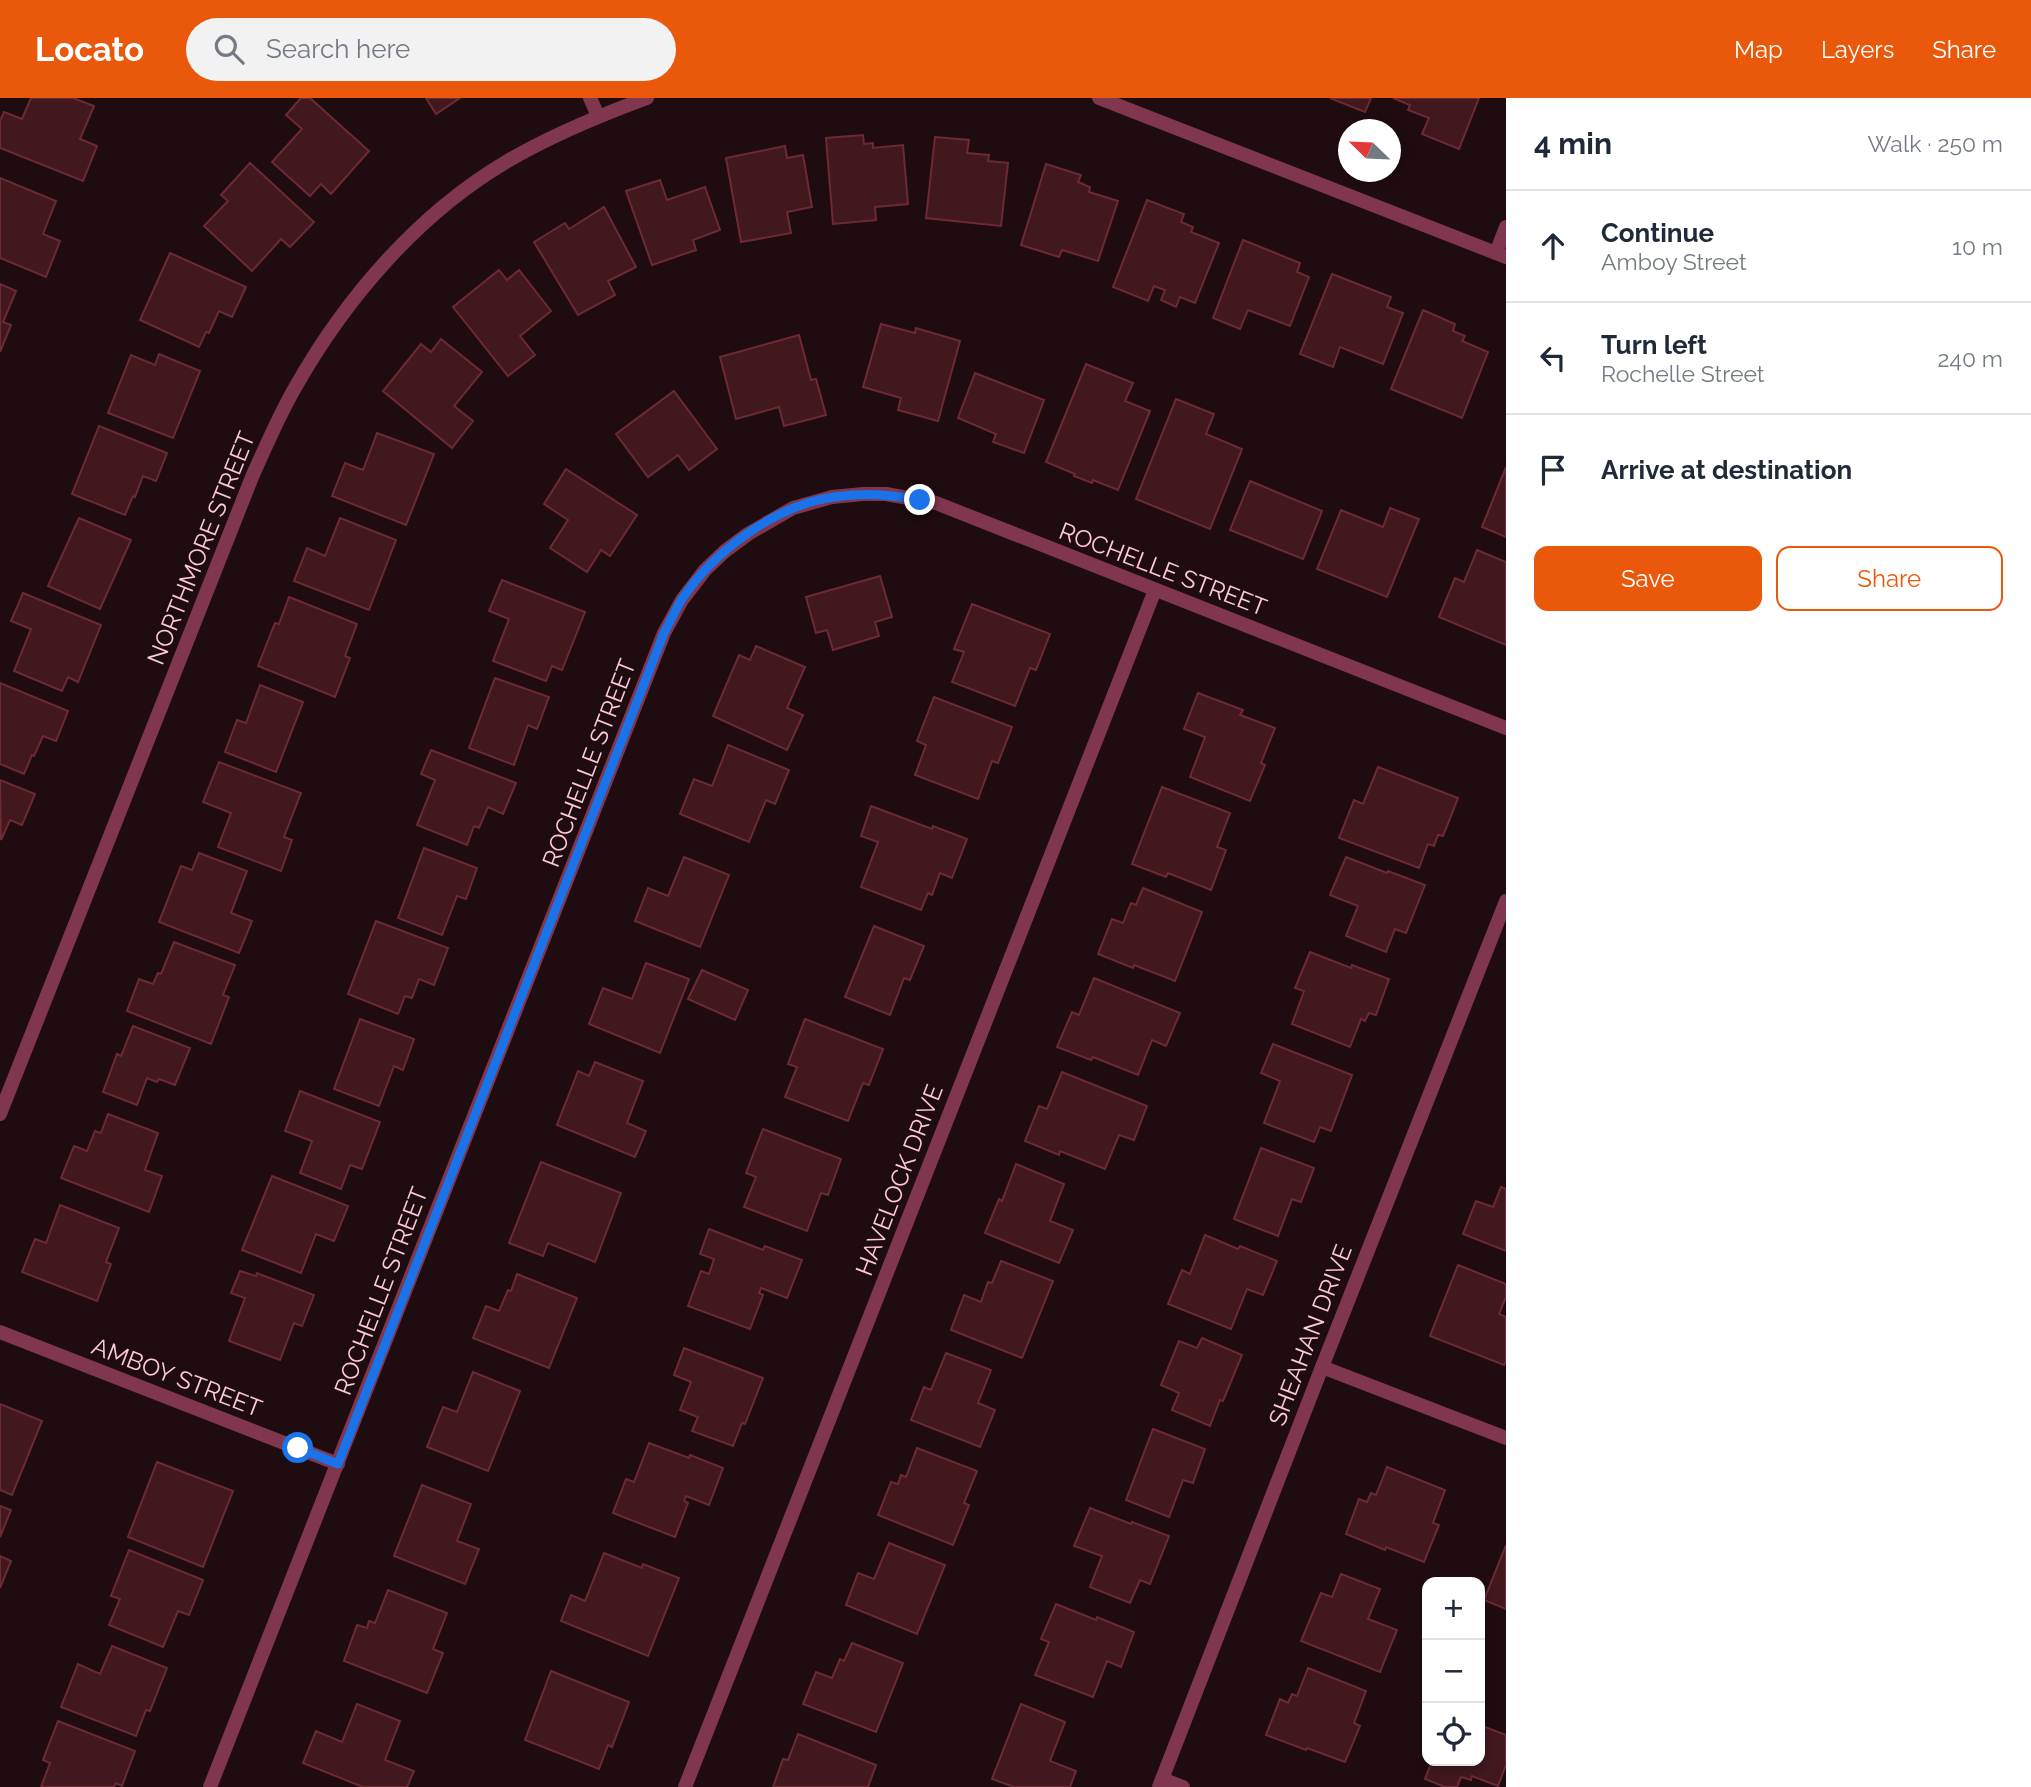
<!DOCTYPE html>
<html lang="en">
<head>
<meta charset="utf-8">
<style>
	:root { --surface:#fff; --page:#f2f2f3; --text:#1f2937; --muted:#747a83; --line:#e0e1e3; --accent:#ea580c }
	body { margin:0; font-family:Raleway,sans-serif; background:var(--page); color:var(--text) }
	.controls { position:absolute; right:21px; bottom:21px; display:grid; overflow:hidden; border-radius:14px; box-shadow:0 4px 10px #0003 }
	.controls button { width:63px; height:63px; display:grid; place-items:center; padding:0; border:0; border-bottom:2px solid var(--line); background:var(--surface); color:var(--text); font:35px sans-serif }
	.compass { position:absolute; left:1338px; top:21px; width:63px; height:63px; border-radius:50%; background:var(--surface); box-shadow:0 4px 10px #0003; rotate:293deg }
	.stop { position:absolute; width:21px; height:21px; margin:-16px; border:5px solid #1a73e8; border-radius:50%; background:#fff }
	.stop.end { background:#1a73e8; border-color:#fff; box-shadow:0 2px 7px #0008 }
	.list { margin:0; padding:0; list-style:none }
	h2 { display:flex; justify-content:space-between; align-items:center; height:91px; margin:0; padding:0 28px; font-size:30px }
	h2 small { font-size:23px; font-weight:400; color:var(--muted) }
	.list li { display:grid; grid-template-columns:46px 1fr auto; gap:21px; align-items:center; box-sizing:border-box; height:112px; padding:0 28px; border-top:2px solid var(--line) }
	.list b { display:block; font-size:26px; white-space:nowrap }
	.list p { margin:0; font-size:23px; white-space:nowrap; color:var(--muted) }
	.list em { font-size:23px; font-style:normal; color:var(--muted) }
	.actions { display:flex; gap:14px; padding:21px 28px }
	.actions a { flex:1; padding:16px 0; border:2px solid var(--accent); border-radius:14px; text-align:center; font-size:24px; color:var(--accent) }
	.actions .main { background:var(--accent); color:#fff }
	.icon { flex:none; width:38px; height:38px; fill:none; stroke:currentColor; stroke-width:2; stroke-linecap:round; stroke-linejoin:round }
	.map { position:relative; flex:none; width:1506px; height:1689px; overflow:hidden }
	header { display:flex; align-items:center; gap:42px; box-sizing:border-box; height:98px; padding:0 35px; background:var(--accent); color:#fff }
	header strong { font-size:33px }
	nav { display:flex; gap:38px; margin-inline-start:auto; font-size:24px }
	.search { width:490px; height:63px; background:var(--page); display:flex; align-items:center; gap:18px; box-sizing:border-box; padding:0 24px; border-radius:38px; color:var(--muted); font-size:26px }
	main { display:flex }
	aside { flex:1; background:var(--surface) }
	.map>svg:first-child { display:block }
	.building { fill:#40181e; stroke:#6d2934; stroke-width:2 }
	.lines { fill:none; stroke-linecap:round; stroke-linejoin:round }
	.street { stroke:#7f364e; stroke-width:14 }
	.route { stroke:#1a73e8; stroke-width:9 }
	.labels { text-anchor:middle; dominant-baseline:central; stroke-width:5; stroke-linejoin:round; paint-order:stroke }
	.street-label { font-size:24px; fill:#ffcad7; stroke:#1f0c10 }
</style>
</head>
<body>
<header>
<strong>Locato</strong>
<div class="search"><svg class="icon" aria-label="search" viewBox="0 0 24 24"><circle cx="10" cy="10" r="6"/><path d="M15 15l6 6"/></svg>Search here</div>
<nav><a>Map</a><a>Layers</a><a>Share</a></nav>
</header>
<main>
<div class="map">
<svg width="1506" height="1689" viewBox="0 0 1506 1689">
	<rect width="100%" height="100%" fill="#1f0c10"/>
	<!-- building -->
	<g class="building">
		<polygon points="31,0 73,0 94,8 80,41 97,48 83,83 0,50 0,23 4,14 22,21"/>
		<polygon points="301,0 310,0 369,53 331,96 321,86 310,98 272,64 302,31 286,17"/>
		<polygon points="426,0 460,0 436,16"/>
		<polygon points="1330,0 1371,0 1365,14"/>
		<polygon points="1393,0 1479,0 1459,51 1422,36 1429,20 1408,12 1410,7"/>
		<polygon points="863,37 864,46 873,45 873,50 903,47 908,106 875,109 876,122 833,126 826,40"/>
		<polygon points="935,39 969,42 967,55 989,57 988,63 1008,65 1001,128 926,120"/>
		<polygon points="785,48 787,60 803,57 812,109 787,114 791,135 741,144 726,60"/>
		<polygon points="250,65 314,124 290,149 281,141 252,173 204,128 228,103 221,97"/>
		<polygon points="1046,66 1081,77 1078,84 1090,89 1089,94 1118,103 1098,163 1062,152 1059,159 1021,147"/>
		<polygon points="0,80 56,103 43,136 60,143 46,179 0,160"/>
		<polygon points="660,82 667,102 705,89 720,132 693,142 696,152 652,167 626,93"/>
		<polygon points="1147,102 1184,116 1181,124 1193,129 1191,134 1219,145 1195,205 1180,199 1176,209 1161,202 1165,192 1154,188 1148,203 1113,189"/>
		<polygon points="604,109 636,169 608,183 615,197 578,217 534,144 565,125 569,131"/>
		<polygon points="1243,142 1300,165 1297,174 1309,179 1290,228 1248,212 1240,231 1213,220"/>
		<polygon points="170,155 246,189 232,219 219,213 209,235 206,234 199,249 140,222"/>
		<polygon points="499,172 507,182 519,172 551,213 520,238 535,257 508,278 453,209"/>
		<polygon points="1332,176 1391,199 1387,209 1403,215 1383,266 1340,249 1333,269 1300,256"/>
		<polygon points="0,186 16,193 3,224 11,227 0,254"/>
		<polygon points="1423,212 1455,226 1453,233 1465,238 1462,243 1488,254 1462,320 1391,291"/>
		<polygon points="881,226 915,235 916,230 960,243 938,323 898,312 901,300 863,289"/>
		<polygon points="799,237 811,282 816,281 826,317 784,328 779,309 736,321 720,259"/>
		<polygon points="441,241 482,274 454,308 473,323 452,350 383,293 421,246 431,254"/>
		<polygon points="159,256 200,273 173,340 108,315 131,257 155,267"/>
		<polygon points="1086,266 1133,285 1125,303 1150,313 1118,392 1093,382 1092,385 1074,378 1075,376 1046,364"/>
		<polygon points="975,275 1044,302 1024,355 993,344 996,336 958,320"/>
		<polygon points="674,293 717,351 689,372 678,357 648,379 616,336"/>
		<polygon points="1176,301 1214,316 1206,336 1242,351 1210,431 1136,401"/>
		<polygon points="99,328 167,355 156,383 143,378 135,399 133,398 125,417 72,396"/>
		<polygon points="377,335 434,356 406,427 332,398 345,365 363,372"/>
		<polygon points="1506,369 1506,439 1482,429"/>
		<polygon points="566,371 637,417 610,458 601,452 587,474 550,450 568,422 544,406"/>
		<polygon points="1250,383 1322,413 1303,461 1230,432"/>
		<polygon points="1390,410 1419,421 1387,499 1317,471 1341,412 1383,429"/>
		<polygon points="79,420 131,442 100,511 48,488"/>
		<polygon points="340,420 396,442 369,512 294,483 307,450 325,458"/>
		<polygon points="1477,452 1506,464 1506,547 1439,519 1455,480 1464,484"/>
		<polygon points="880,478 892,519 875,524 879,538 833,552 827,532 816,535 806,499"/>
		<polygon points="502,482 585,514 562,572 552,568 546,583 493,563 509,521 489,513"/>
		<polygon points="23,495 101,527 78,584 68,579 62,593 14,573 31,531 11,523"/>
		<polygon points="289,499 357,526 345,558 350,560 335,599 258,568 275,525 279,526"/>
		<polygon points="972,506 1050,536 1036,572 1030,570 1015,608 952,584 964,554 954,551"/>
		<polygon points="756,548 805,569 787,610 803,617 787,652 713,618 739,557 750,562"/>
		<polygon points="495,580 549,599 537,631 528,627 514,667 469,650"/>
		<polygon points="0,585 68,613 56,643 43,638 34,658 32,657 24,676 0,666"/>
		<polygon points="260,587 303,604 276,674 225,654 237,622 246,625"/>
		<polygon points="1198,595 1243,612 1240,617 1275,630 1261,665 1265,667 1250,703 1190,679 1205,639 1184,631"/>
		<polygon points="934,599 1012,629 998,665 992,663 978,701 915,677 926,647 917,643"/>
		<polygon points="728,647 789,672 775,706 766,702 749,744 680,716 694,681 712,688"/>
		<polygon points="431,652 516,685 503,716 488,709 479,730 474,728 467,747 417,727 435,682 421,676"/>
		<polygon points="219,664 301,695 284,739 292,742 281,773 218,749 231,715 203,704"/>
		<polygon points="1378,669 1458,700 1443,738 1438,737 1434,748 1428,746 1419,770 1339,740 1354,702 1363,706"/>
		<polygon points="0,682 35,696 22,727 10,722 1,742"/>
		<polygon points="1162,689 1230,715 1217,749 1226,752 1211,792 1168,775 1166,779 1132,766"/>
		<polygon points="871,708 932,731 933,728 967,741 952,780 940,775 932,797 928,795 921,812 861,789 878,744 861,738"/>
		<polygon points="424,750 477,770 466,801 457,798 442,837 398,820"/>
		<polygon points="199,755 247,773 231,815 252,823 239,855 159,824 181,768 192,772"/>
		<polygon points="684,759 729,777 700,849 635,823 648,790 668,798"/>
		<polygon points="1346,759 1387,775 1388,773 1425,787 1406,835 1395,831 1386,854 1346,838 1358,808 1330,797"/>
		<polygon points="1143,790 1202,814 1175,883 1134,867 1133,870 1098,856 1112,821 1123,825 1131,805 1136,807"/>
		<polygon points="376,823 448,850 434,887 419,881 412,900 405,898 398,916 348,896"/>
		<polygon points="874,828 924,848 910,882 904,880 890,917 845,899"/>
		<polygon points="174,844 235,867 223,897 229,899 211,946 127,913 139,881 153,886 158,875 161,876"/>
		<polygon points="1310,854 1351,870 1352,867 1389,881 1376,917 1369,915 1365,923 1361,921 1350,949 1292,926 1304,893 1295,890"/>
		<polygon points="646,865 689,881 660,955 589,926 603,890 632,901"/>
		<polygon points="702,872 748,892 735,922 688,901"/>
		<polygon points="1094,880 1180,915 1166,948 1152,942 1138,977 1093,959 1091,962 1057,949 1072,914 1079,917"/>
		<polygon points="360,921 414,941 403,972 394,968 379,1008 334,991"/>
		<polygon points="805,921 883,951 869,987 863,985 848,1023 785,999 797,969 788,966"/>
		<polygon points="133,928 190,950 175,987 159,981 157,984 147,980 137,1007 103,994 117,956 121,958"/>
		<polygon points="1273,946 1352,977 1331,1033 1320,1029 1314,1044 1264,1025 1280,983 1261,975"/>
		<polygon points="595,964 643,983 627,1025 646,1033 635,1059 557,1027 578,973 589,978"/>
		<polygon points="1062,974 1147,1008 1134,1042 1119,1037 1105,1071 1060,1053 1059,1057 1025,1043 1039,1008 1047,1011"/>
		<polygon points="300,993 380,1024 362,1071 350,1067 341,1091 300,1075 312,1043 285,1033"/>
		<polygon points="108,1016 158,1035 145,1072 162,1078 149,1114 61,1080 74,1048 87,1053 95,1033 101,1035"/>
		<polygon points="763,1031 841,1061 828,1097 821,1095 807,1133 744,1109 756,1079 746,1075"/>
		<polygon points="1261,1050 1314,1070 1301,1104 1292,1101 1278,1138 1234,1121"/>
		<polygon points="541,1064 621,1095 595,1164 548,1145 543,1158 509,1145"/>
		<polygon points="1016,1066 1064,1086 1050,1123 1073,1132 1059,1165 985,1135 999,1101 1002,1103"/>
		<polygon points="272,1078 348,1108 334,1143 316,1136 301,1175 242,1152"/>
		<polygon points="1501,1089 1506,1091 1506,1153 1463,1136 1476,1103 1493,1109"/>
		<polygon points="60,1107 119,1130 106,1164 111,1166 97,1203 22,1174 35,1141 46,1145"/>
		<polygon points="709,1131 763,1152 765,1148 802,1162 787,1200 761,1190 759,1195 763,1197 750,1231 688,1208 701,1173 709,1176 714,1161 700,1156"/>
		<polygon points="1205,1137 1238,1151 1240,1148 1277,1163 1263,1197 1247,1191 1231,1231 1168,1206 1182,1172 1190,1176"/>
		<polygon points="1001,1163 1053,1183 1022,1260 951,1232 964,1197 981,1204 988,1184 992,1185"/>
		<polygon points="1458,1167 1506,1186 1506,1199 1499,1216 1506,1219 1506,1263 1504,1267 1430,1238"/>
		<polygon points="240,1173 256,1178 257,1175 314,1197 302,1228 294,1225 280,1262 229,1243 245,1200 231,1195"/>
		<polygon points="517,1176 577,1200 549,1270 473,1240 486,1208 499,1213 508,1192 511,1193"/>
		<polygon points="1202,1240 1242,1257 1223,1303 1220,1302 1210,1328 1172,1312 1179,1295 1161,1287 1179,1243 1197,1250"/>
		<polygon points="684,1250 763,1280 745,1326 742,1325 733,1348 692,1333 698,1319 680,1312 691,1284 674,1277"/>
		<polygon points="946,1255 991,1272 978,1305 995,1312 980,1349 911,1322 924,1289 931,1292"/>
		<polygon points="473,1274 520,1293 488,1373 427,1349 443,1309 457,1314"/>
		<polygon points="0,1306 42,1323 12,1397 0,1392"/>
		<polygon points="1153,1331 1205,1351 1193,1385 1183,1382 1169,1419 1126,1402"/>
		<polygon points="649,1345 689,1360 690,1357 723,1370 709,1407 686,1398 684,1403 688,1405 675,1439 613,1415 626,1381 634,1384"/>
		<polygon points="917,1350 977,1373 964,1405 969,1407 953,1447 878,1417 891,1384 898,1386 901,1377 906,1379"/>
		<polygon points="157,1364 233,1393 203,1469 128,1439"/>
		<polygon points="1387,1369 1445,1392 1433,1425 1439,1427 1424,1464 1386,1449 1385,1452 1346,1436 1359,1401 1367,1404 1371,1395 1376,1397"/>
		<polygon points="422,1387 471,1406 457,1443 479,1451 465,1486 394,1458"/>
		<polygon points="0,1408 11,1412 0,1439"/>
		<polygon points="1090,1410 1131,1426 1132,1424 1169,1438 1150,1486 1140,1482 1130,1505 1090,1489 1102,1458 1074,1448"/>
		<polygon points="889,1445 945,1467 917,1536 846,1507 858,1475 874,1481"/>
		<polygon points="1506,1447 1506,1511 1484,1502"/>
		<polygon points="129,1452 203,1482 189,1517 178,1513 163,1549 109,1527 120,1501 111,1498"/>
		<polygon points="604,1455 642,1470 643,1466 679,1480 648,1558 561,1523 571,1497 585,1503"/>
		<polygon points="0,1458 11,1463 0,1490"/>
		<polygon points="1341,1476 1380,1491 1368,1521 1397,1532 1380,1574 1301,1543 1321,1495 1332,1499"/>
		<polygon points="388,1492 447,1515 433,1551 443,1555 427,1595 344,1563 357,1527 367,1530 369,1523 375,1525"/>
		<polygon points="1056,1506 1096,1522 1097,1519 1134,1534 1121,1569 1107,1563 1093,1599 1035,1577 1049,1544 1041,1541"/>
		<polygon points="852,1545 903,1565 876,1634 803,1606 816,1574 832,1580 840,1561 844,1563"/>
		<polygon points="112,1548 167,1570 150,1613 146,1612 136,1638 61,1609 78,1566 100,1576"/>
		<polygon points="1308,1570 1366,1593 1354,1625 1360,1628 1345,1664 1307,1650 1306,1652 1266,1637 1280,1601 1288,1605 1292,1596 1297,1598"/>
		<polygon points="551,1573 629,1604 612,1649 608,1647 599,1671 525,1642"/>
		<polygon points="357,1606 400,1623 385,1662 414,1673 407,1689 363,1689 303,1665 316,1633 342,1644"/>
		<polygon points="1021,1606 1065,1624 1050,1663 1076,1673 1070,1689 1014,1689 992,1681"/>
		<polygon points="58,1623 135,1653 122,1688 116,1685 114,1689 41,1689 50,1665 43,1662"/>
		<polygon points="1480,1627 1506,1637 1506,1667 1498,1688 1472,1678 1471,1682 1461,1679 1457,1689 1445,1689 1425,1681 1432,1663 1480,1663"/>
		<polygon points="798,1636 876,1667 868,1689 773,1689 783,1661 788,1662"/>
	</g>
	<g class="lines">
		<!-- street -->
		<g class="street">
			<polyline points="590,0 598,18"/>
			<polyline points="1099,0 1506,159"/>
			<polyline points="1496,155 1506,129"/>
			<path d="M0 1016 252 379C266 348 279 317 296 288 346 200 418 116 506 64 550 38 598 18 647 0"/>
			<polyline points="0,1234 338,1366"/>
			<polyline points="1322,1269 1506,1340"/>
			<polyline points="1162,1681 1183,1689"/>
			<polyline points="210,1689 664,535 682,502 705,472 725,453 748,436 793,410 832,399 863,396 886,396 936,405 1506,630"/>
			<polyline points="685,1689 1155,492"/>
			<polyline points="1159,1689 1322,1269 1506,803"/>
		</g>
	</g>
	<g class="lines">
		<!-- route -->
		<path class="route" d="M298 1350 338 1366 664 535C670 524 675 512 682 501 714 453 776 407 834 399 864 394 891 397 920 402"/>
	</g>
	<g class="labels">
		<!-- street labels -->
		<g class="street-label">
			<text transform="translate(201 450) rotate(-68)">NORTHMORE STREET</text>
			<text transform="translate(1163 471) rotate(21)">ROCHELLE STREET</text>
			<text transform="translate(589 665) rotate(-69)">ROCHELLE STREET</text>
			<text transform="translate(899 1082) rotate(-69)">HAVELOCK DRIVE</text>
			<text transform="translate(381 1193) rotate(-69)">ROCHELLE STREET</text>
			<text transform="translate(1310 1237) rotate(-69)">SHEAHAN DRIVE</text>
			<text transform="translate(177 1279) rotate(21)">AMBOY STREET</text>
		</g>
	</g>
</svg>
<div class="controls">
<button>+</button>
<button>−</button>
<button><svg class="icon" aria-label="locate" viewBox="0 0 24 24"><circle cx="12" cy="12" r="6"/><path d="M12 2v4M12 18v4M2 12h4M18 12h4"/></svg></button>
</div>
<svg class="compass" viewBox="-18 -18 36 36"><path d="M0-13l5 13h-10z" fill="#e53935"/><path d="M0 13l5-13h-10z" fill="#747a83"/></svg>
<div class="stop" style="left:298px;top:1350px"></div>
<div class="stop end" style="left:920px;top:402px"></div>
</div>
<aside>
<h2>4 min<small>Walk · 250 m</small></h2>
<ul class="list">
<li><svg class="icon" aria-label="ahead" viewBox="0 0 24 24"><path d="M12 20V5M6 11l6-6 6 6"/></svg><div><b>Continue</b><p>Amboy Street</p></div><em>10 m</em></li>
<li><svg class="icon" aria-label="left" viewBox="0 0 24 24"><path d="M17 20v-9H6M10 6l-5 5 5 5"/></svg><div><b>Turn left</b><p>Rochelle Street</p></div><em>240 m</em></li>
<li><svg class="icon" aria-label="arrive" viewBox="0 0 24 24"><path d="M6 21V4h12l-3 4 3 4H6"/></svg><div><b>Arrive at destination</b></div></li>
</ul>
<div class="actions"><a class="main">Save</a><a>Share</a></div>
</aside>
</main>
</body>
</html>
